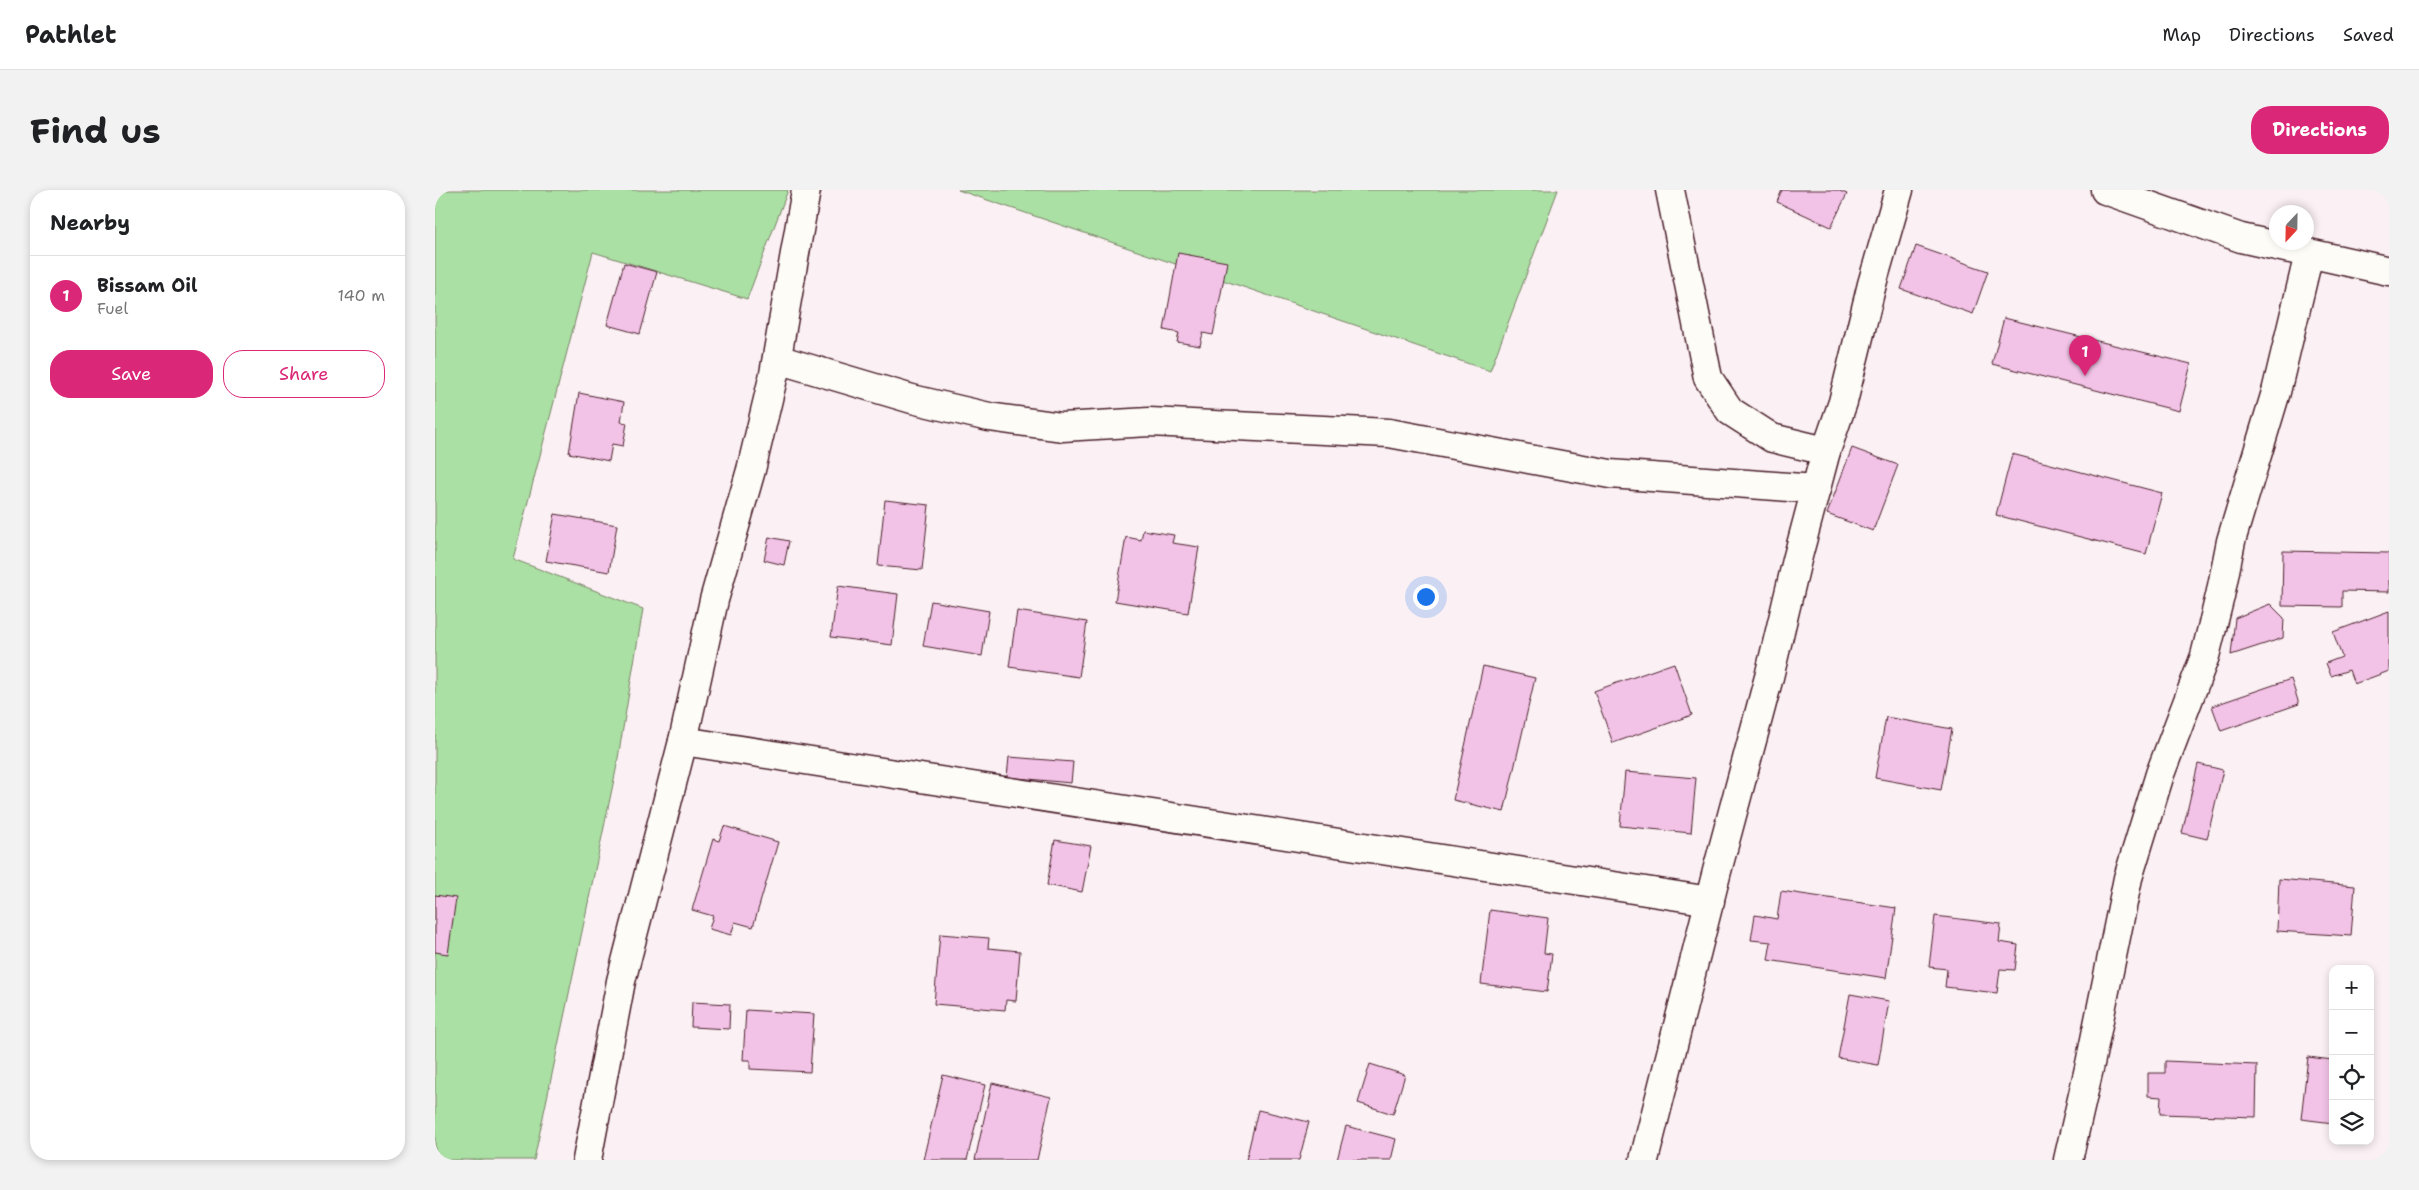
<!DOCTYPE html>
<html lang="en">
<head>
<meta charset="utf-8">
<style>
	:root { --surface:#fff; --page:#f2f2f2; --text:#202124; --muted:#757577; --line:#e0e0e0; --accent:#db2777 }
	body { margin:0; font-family:"Shantell Sans",sans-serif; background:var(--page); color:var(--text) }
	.controls { position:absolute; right:15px; bottom:15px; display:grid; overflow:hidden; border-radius:10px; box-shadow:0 2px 8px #0003 }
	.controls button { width:45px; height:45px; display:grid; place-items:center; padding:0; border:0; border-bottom:1px solid var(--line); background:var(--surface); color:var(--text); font:25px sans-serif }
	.compass { position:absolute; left:1834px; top:15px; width:45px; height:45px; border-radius:50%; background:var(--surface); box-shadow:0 2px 8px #0003; rotate:202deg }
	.you { position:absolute; left:990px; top:406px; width:18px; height:18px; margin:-12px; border:4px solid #fff; border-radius:50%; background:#1a73e8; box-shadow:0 0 0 8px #1a73e833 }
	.badge { display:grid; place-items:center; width:32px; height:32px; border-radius:50%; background:var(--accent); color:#fff; font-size:16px; font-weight:700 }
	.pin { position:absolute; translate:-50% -41px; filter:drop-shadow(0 1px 2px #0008) }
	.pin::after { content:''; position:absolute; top:26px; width:18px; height:15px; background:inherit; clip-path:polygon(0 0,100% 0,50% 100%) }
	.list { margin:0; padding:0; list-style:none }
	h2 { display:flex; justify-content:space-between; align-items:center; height:65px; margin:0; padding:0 20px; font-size:21px }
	h2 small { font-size:16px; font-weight:400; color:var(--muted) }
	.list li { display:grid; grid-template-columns:32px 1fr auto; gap:15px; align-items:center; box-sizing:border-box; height:80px; padding:0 20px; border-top:1px solid var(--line) }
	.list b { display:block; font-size:19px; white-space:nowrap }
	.list p { margin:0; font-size:16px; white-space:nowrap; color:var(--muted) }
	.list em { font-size:16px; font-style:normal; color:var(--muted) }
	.actions { display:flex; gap:10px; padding:15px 20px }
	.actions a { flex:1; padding:11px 0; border:1px solid var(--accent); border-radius:20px; text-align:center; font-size:18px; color:var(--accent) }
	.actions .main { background:var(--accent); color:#fff }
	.icon { flex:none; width:28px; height:28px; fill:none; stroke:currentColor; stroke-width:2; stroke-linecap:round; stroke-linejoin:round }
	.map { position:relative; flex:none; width:1954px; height:970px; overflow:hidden; border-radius:20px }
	header { display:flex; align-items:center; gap:30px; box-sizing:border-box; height:70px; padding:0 25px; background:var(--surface); border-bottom:1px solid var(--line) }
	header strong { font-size:24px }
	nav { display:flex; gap:28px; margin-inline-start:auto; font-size:18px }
	.intro { display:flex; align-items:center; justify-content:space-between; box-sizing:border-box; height:120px; padding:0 30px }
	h1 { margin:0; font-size:35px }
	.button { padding:12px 22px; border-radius:20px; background:var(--accent); color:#fff; font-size:18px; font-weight:700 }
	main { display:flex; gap:30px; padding:0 30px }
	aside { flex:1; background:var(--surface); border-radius:20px; box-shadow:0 2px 8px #0003 }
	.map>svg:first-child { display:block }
	.green { fill:#aae0a3; stroke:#7a8067 }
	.building { fill:#f2c3e7; stroke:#4a1f2b }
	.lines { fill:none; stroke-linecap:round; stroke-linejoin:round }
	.street-casing { stroke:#4a1f2b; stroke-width:31 }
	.secondary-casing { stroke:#4a1f2b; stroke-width:31 }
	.street { stroke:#fdfcf7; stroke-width:28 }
	.secondary { stroke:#fdfcf7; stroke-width:28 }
</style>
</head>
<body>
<header>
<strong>Pathlet</strong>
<nav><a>Map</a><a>Directions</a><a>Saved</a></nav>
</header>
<div class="intro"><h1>Find us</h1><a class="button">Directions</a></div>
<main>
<aside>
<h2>Nearby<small></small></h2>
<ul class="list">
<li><span class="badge">1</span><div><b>Bissam Oil</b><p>Fuel</p></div><em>140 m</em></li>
</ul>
<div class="actions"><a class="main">Save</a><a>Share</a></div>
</aside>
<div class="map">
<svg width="1954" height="970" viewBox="0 0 1954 970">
	<rect width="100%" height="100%" fill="#fbf1f4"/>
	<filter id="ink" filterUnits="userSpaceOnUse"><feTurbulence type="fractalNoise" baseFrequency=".02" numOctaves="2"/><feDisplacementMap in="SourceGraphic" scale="10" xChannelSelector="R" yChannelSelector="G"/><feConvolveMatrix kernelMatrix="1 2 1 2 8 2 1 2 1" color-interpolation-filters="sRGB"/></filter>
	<g filter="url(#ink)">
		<!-- green -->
		<g class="green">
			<polygon points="0,0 353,0 312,109 158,62 78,369 208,419 181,580 99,970 0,970"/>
			<polygon points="523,0 1123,0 1055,181"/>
		</g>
		<!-- building -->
		<g class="building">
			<polygon points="1347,0 1402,0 1412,4 1396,37 1342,12"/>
			<polygon points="1481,56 1553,81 1538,124 1466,99"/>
			<polygon points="743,63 792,72 778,145 768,143 765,156 742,152 744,143 729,140"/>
			<polygon points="189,73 222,82 205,144 172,135"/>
			<polygon points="1569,128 1756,174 1744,221 1557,174"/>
			<polygon points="144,203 189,212 186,232 192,233 188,256 177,254 174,271 134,263"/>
			<polygon points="1417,258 1463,275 1438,341 1392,324"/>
			<polygon points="1577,264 1727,303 1711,364 1561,325"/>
			<polygon points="450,310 494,315 487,380 443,376"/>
			<polygon points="120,324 182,335 174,382 111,371"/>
			<polygon points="708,340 739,345 737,353 764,357 753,423 680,411 691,347 706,350"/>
			<polygon points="334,347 354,351 349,375 329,370"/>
			<polygon points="1848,361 1954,363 1954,402 1907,401 1907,417 1847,416"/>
			<polygon points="403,396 463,404 457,455 396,447"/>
			<polygon points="496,411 554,421 547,466 488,456"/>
			<polygon points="1835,414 1849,428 1848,448 1796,465 1800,428"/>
			<polygon points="582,421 652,432 644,487 574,477"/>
			<polygon points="1954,421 1954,481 1919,494 1914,480 1896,486 1891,473 1907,467 1898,442"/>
			<polygon points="1239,473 1257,525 1178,553 1159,501"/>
			<polygon points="1048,476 1100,488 1069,622 1018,610"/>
			<polygon points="1856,489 1864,514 1786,541 1777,516"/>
			<polygon points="1451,527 1517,539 1506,600 1440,588"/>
			<polygon points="574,567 638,572 636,593 572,587"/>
			<polygon points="1763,574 1788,580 1772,649 1747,643"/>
			<polygon points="1190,582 1261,588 1256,643 1185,636"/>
			<polygon points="289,636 343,652 318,737 300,732 296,745 274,739 278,726 257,720 278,649 284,651"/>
			<polygon points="620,650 656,656 647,702 612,695"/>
			<polygon points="1844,689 1920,696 1916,746 1842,741"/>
			<polygon points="1346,701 1461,718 1451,788 1333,770 1336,752 1316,750 1320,725 1342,729"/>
			<polygon points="0,705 21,708 13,764 0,762"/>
			<polygon points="1055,720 1113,728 1109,763 1117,764 1112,802 1046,794"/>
			<polygon points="1500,726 1566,734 1564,752 1583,755 1580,780 1565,779 1562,803 1510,797 1512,779 1494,777"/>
			<polygon points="505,744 554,748 553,758 585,761 581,811 571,810 570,820 499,814"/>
			<polygon points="1415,804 1454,811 1443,875 1403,868"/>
			<polygon points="257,812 295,814 294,839 256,837"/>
			<polygon points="311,820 379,824 375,882 315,879 315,870 308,870"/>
			<polygon points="1873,867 1898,870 1898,933 1866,929"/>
			<polygon points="1730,871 1822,875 1821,927 1725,924 1726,907 1713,906 1713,883 1730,883"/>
			<polygon points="935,874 970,885 958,924 923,913"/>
			<polygon points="508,885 550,895 532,970 488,970"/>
			<polygon points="557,893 616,907 602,970 540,970"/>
			<polygon points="823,920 874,932 864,970 811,970"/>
			<polygon points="911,936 961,949 956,970 902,970"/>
		</g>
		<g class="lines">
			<defs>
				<g id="street">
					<polyline points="1235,0 1273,188 1295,221 1337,248 1391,261"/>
					<polyline points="342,169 477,209 554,227 627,237 714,232 954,243 1175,284 1381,299"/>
					<polyline points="248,551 1275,711"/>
					<polyline points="152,970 186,791 248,551 279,410 316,280 339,184 371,0"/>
					<polyline points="1209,970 1282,681 1334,487 1362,370 1391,261 1408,212 1437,94 1464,0"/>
					<polyline points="1633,970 1655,874 1693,688 1725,584 1770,466 1785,406 1796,351 1841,202 1874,64"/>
				</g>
				<polyline id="secondary" points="1670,0 1806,48 1954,81"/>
			</defs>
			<!-- street casing -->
			<use href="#street" class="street-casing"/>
			<!-- secondary casing -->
			<use href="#secondary" class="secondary-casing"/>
			<!-- street -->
			<use href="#street" class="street"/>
			<!-- secondary -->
			<use href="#secondary" class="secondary"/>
		</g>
	</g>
</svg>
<div class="controls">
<button>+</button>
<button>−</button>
<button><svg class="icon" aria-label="locate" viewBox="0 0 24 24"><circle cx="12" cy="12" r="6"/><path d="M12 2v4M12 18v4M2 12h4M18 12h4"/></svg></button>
<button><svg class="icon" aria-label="layers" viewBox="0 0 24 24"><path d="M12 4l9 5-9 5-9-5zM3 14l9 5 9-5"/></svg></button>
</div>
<svg class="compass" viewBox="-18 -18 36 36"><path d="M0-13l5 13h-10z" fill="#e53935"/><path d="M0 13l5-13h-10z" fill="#757577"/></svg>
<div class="you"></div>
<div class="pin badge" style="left:1650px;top:186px">1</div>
</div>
</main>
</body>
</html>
